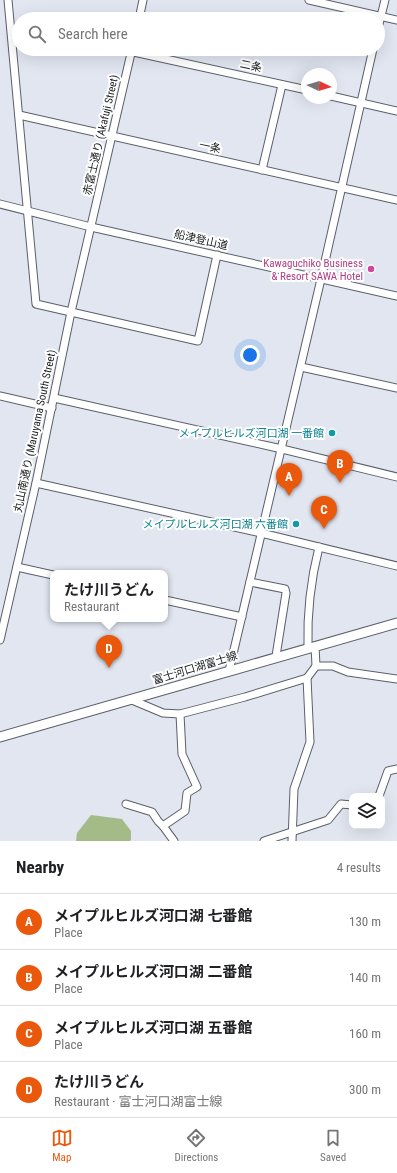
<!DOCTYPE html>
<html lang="en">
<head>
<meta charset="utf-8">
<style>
	:root { --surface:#fff; --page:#f6f6f6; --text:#202124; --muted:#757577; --line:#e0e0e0; --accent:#ea580c }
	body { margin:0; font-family:"Roboto Condensed","Noto Sans JP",sans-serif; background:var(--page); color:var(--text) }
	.controls { position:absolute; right:12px; bottom:12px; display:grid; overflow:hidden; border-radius:8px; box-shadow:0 4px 16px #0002 }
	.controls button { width:36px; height:36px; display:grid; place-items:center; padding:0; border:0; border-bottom:1px solid var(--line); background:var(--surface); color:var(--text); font:20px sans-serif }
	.compass { position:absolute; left:301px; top:68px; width:36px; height:36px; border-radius:50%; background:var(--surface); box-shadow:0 4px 16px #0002; rotate:94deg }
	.you { position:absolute; left:250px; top:355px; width:14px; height:14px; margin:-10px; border:3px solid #fff; border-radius:50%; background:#1a73e8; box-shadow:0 0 0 6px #1a73e833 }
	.badge { display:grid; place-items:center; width:26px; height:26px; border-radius:50%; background:var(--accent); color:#fff; font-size:13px; font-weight:700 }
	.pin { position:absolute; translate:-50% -33px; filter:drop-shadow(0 1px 2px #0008) }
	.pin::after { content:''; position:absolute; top:21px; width:14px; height:12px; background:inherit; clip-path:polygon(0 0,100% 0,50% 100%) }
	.popup { position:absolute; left:50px; top:570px; width:118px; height:52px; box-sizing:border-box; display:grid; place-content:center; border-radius:8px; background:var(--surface); filter:drop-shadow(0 1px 3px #0005); font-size:13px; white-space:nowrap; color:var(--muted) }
	.popup b { font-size:15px; color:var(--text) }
	.popup::after { content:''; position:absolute; left:50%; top:100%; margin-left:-8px; border:8px solid transparent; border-top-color:var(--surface) }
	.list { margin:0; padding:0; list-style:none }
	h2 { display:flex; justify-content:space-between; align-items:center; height:52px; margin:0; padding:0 16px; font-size:17px }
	h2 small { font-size:13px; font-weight:400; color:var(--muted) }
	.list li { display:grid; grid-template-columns:26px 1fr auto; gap:12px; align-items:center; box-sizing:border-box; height:56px; padding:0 16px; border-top:1px solid var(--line) }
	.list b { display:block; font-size:15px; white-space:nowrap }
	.list p { margin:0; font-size:13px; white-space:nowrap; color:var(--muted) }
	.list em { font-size:13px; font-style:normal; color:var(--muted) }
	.icon { flex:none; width:22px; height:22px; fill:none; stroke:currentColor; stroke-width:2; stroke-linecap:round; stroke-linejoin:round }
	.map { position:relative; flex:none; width:397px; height:841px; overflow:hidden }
	.search { position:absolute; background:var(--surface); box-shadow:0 4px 16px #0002; left:12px; right:12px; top:12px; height:44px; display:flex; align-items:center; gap:10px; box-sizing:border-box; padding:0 14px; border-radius:22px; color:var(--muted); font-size:15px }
	.sheet { height:276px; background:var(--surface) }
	nav { display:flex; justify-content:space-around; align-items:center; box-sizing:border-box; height:56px; border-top:1px solid var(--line); background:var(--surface); font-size:11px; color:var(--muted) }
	nav a { display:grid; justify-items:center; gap:2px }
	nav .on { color:var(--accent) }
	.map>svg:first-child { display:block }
	.forest { fill:#a4ba87 }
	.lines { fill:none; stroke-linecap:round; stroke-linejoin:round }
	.minor-casing { stroke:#5b5f68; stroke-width:9 }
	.major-casing { stroke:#5b5f68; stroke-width:11 }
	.minor { stroke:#fff; stroke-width:7 }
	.major { stroke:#fff; stroke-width:9 }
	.hotel-dot { fill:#d1479c; stroke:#fff; stroke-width:1.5 }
	.culture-dot { fill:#0f9aa8; stroke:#fff; stroke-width:1.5 }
	.labels { text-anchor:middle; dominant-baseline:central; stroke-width:4; stroke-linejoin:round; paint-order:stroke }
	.street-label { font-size:11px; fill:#191b1e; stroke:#fff }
	.hotel-label { font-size:11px; fill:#b23c85; stroke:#fff; text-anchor:end }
	.culture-label { font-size:11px; fill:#0d838f; stroke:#fff; text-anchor:end }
</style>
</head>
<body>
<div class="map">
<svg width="397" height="841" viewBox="0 0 397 841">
	<rect width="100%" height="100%" fill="#e1e6f1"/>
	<!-- forest -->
	<polygon class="forest" points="91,815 122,819 131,831 131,840 130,841 76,841 77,833"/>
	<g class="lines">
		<defs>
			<g id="minor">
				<polyline points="8,0 36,304 198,341 217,255"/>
				<polyline points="309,0 397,20"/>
				<polyline points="139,19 143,0"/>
				<polyline points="378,28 385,0"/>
				<polyline points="120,49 307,90"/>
				<polyline points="331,96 397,111"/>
				<polyline points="19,115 397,200"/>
				<polyline points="262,170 282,85"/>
				<polyline points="0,204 91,227 397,296"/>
				<polyline points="301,367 397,388"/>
				<polyline points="0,396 52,408"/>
				<polyline points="54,398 282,449 397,477"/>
				<polyline points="36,483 261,533 397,566"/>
				<polyline points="17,567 53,575"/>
				<polyline points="250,582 285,589 286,593 276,656"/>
				<polyline points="165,600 242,617"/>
				<polyline points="0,640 36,483 71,312 132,49"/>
				<path d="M308 647C307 614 311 579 319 547"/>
				<polyline points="316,666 333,666 348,672 397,679"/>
				<polyline points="229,671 321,279 373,49"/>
				<polyline points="132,700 163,713 180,714 245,697 307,678 316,666 315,646"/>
				<polyline points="379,796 388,771 397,769"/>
				<polyline points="126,804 152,812 158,821 163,826 185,811 187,793 197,787 182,754 180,714"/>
				<polyline points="163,826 174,841"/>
				<polyline points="264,841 328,820 341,804 352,805"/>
				<polyline points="292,841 294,789 310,742 307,678"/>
			</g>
			<path id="major" d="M0 737C133 700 264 660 397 623"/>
		</defs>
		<!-- minor casing -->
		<use href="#minor" class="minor-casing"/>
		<!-- major casing -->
		<use href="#major" class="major-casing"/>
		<!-- minor -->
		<use href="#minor" class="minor"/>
		<!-- major -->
		<use href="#major" class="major"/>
	</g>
	<!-- markers -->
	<circle class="hotel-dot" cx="371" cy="269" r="4"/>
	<g class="culture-dot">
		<circle cx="332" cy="433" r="4"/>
		<circle cx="296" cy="524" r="4"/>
	</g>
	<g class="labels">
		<!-- street labels -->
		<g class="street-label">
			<text transform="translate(251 66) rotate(12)">二条</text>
			<text transform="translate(101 135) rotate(-77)">赤富士通り (Akafuji Street)</text>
			<text transform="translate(210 147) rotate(12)">一条</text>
			<text transform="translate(201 240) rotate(13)">船津登山道</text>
			<text transform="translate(35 431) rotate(-78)">丸山南通り (Maruyama South Street)</text>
			<text transform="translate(195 668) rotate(-17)">富士河口湖富士線</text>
		</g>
		<!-- hotel labels -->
		<g class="hotel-label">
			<text x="363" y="263">Kawaguchiko Business<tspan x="363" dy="13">&amp; Resort SAWA Hotel</tspan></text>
		</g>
		<!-- culture labels -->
		<g class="culture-label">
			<text x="324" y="433">メイプルヒルズ河口湖 一番館</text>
			<text x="288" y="524">メイプルヒルズ河口湖 六番館</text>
		</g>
	</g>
</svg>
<div class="controls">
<button><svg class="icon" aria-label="layers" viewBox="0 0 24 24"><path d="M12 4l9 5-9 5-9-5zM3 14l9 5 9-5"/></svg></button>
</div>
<svg class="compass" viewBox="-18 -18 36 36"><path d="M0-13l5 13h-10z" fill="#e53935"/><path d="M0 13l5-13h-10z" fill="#757577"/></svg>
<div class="you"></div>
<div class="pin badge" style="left:289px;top:496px">A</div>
<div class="pin badge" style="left:340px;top:483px">B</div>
<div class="pin badge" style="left:324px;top:529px">C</div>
<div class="pin badge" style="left:109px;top:668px">D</div>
<div class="popup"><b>たけ川うどん</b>Restaurant</div>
<div class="search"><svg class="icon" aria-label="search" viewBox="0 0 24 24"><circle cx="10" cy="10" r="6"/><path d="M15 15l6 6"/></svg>Search here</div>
</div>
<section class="sheet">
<h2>Nearby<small>4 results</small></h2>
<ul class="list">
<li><span class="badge">A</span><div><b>メイプルヒルズ河口湖 七番館</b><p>Place</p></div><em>130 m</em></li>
<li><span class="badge">B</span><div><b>メイプルヒルズ河口湖 二番館</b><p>Place</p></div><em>140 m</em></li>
<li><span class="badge">C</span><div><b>メイプルヒルズ河口湖 五番館</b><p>Place</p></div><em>160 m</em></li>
<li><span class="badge">D</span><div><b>たけ川うどん</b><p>Restaurant · 富士河口湖富士線</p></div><em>300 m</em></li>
</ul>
</section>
<nav>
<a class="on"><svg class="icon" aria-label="map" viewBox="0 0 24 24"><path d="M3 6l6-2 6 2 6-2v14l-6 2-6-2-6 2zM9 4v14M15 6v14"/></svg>Map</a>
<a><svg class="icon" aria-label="directions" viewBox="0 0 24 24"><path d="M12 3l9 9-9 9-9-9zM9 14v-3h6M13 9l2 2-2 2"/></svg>Directions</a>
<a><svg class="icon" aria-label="saved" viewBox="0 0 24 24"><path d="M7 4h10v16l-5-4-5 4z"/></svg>Saved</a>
</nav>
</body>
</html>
